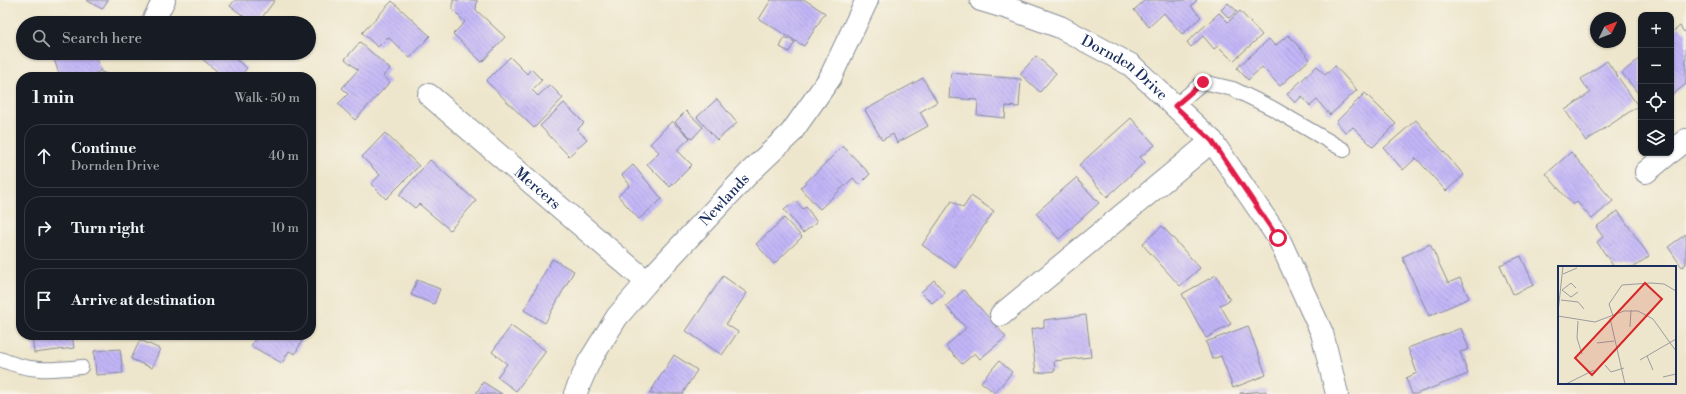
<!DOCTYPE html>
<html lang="en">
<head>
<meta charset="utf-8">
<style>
	:root { --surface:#171b24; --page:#242831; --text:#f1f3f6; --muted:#9ea1a6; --line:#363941 }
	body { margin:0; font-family:"Libre Bodoni",serif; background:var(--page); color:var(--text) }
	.controls { position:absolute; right:12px; top:12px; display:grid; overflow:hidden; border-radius:8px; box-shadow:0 1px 3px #0004 }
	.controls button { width:36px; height:36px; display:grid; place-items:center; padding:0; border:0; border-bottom:1px solid var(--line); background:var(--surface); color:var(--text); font:20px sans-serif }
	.compass { position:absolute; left:1590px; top:12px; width:36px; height:36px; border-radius:50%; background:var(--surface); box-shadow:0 1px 3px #0004; rotate:47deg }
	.stop { position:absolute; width:12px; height:12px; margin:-9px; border:3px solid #e11d48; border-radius:50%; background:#fff }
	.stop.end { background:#e11d48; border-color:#fff; box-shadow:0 1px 4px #0008 }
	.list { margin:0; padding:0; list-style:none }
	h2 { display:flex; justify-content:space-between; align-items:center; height:52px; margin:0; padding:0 16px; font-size:17px }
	h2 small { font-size:13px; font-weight:400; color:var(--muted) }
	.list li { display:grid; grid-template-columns:26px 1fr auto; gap:12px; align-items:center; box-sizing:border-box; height:64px; margin:0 8px 8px; padding:0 8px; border:1px solid var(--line); border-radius:16px }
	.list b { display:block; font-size:15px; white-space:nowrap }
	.list p { margin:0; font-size:13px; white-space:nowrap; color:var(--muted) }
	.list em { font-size:13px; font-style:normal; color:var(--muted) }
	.icon { flex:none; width:22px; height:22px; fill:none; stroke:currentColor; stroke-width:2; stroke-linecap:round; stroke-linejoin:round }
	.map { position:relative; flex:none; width:1686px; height:394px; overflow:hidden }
	.search { position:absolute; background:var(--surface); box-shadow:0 1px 3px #0004; left:16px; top:16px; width:300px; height:44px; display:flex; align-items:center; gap:10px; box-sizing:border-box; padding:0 14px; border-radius:22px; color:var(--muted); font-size:15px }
	.panel { position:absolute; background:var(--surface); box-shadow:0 1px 3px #0004; left:16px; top:72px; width:300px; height:268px; border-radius:16px }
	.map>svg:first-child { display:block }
	.building { fill:url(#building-back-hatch) }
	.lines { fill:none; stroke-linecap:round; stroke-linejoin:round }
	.service-casing { stroke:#848a95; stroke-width:16 }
	.minor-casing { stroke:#848a95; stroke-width:24 }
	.service { stroke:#fff; stroke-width:14 }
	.minor { stroke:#fff; stroke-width:22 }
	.route { stroke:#e11d48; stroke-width:5 }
	.labels { text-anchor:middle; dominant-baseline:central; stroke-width:4; stroke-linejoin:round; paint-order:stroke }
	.street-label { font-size:15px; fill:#1b2f5e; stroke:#f7f3e8 }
	.inset-road { fill:none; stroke:#9a9da0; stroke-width:1 }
	.view { fill:#d62828; fill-opacity:0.15; stroke:#d62828; stroke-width:2 }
	.inset-edge { fill:none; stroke:#1b2f5e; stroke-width:2 }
</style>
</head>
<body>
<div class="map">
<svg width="1686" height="394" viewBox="0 0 1686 394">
	<defs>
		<pattern id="building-back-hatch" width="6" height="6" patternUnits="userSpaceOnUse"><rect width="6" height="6" fill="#c3b6f8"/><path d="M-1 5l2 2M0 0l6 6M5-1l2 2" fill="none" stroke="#9e94cc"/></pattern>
	</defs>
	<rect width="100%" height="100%" fill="#f7f3e8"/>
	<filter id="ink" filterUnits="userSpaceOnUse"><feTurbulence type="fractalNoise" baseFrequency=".025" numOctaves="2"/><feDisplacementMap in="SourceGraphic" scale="8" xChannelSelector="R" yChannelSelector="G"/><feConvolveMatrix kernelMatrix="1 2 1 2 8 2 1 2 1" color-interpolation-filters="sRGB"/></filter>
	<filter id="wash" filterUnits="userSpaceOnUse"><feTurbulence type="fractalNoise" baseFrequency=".012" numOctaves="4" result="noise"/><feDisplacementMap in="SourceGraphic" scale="16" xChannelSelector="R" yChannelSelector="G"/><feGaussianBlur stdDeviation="0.9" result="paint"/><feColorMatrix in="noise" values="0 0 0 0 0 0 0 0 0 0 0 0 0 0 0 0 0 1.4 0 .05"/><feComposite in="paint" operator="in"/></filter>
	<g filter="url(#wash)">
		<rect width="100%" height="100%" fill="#eee6cc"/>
		<g id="blocks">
			<!-- building -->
			<g class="building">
				<polygon points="86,0 108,0 102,9"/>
				<polygon points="235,0 275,0 258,23 253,23 230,6"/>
				<polygon points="453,0 477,0 476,10 505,37 482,62 453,34 465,22 453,10"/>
				<polygon points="771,0 805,0 825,13 804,46 759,19"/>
				<polygon points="1145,0 1197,0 1191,6 1201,17 1182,34 1164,13 1149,27 1134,10"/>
				<polygon points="392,1 430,36 410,58 388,37 378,47 362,33"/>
				<polygon points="1228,3 1237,11 1229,18 1221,10"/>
				<polygon points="1240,11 1262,35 1233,61 1218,46 1214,49 1203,36 1191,47 1187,42 1219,13 1228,22"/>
				<polygon points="1680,26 1684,32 1686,30 1686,84 1671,96 1671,33"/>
				<polygon points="1288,35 1310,59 1280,86 1262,67 1248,80 1237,68 1269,39 1275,46"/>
				<polygon points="785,37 795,42 789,52 780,47"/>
				<polygon points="360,42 390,69 383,76 390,82 355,120 338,104 348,94 342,88 358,70 345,59"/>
				<polygon points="52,53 94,53 101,71 86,77 75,77 73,73 60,77"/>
				<polygon points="205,53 243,53 237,60 247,68 240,77 224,77 201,58"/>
				<polygon points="1036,56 1056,73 1040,92 1020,74"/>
				<polygon points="510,57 527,74 531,69 542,80 532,90 538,96 550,85 563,98 534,128 486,81"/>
				<polygon points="1641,57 1641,97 1622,73"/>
				<polygon points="1607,61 1638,106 1586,141 1565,110 1590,93 1581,79"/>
				<polygon points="1317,66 1325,75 1335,66 1357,90 1330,115 1317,100 1310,106 1302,96 1295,103 1287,94"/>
				<polygon points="102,72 111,77 99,77"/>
				<polygon points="951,73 1021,79 1019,107 1006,106 1005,118 977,115 978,100 949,98"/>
				<polygon points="923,78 937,102 920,112 928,126 897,143 893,134 882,140 865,110"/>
				<polygon points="1365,93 1396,124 1373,147 1353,127 1346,133 1336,122"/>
				<polygon points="717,99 737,123 717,140 697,117"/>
				<polygon points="564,103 584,123 577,130 587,139 569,156 540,126"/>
				<polygon points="686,111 703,127 692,139 675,122"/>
				<polygon points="1131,118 1155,145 1140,157 1145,162 1107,197 1079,165"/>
				<polygon points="1416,120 1464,175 1446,191 1416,158 1403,170 1384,148"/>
				<polygon points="672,121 690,138 677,150 692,165 670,187 647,164 659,152 650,144"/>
				<polygon points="385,133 419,166 386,199 371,184 380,175 362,157"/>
				<polygon points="843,146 870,174 859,185 853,178 820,209 800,188"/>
				<polygon points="1571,152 1613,201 1592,219 1577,202 1573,205 1546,174"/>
				<polygon points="430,160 476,201 450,230 419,204 415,208 399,195"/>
				<polygon points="633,165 662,199 639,219 618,196 630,185 622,175"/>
				<polygon points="1076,178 1099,203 1059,239 1036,213"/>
				<polygon points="971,196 994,211 955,268 922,245 952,201 963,208"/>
				<polygon points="796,201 803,209 806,207 817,222 803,233 784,210"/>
				<polygon points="1618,211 1649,256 1634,267 1614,267 1597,242 1603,237 1596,227"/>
				<polygon points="784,218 802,237 774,264 756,244"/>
				<polygon points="1162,226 1200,268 1180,286 1142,244"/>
				<polygon points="1686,234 1686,264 1682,267 1668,247"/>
				<polygon points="1430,244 1448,283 1460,278 1469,298 1429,316 1402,257"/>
				<polygon points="1521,256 1534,285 1513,294 1500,265"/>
				<polygon points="552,259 574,271 545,323 524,310"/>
				<polygon points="1216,275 1230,300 1220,305 1231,324 1206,338 1182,294"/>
				<polygon points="723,276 747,293 726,324 738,332 722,355 686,331"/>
				<polygon points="417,280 440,289 434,304 411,295"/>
				<polygon points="934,280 945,293 932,303 921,292"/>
				<polygon points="964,290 1006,337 980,359 975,353 962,364 946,346 966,328 946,306"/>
				<polygon points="1086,315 1091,357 1054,361 1055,371 1036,373 1031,329 1044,327 1044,320"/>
				<polygon points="511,326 546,351 516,391 497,377 507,364 492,352"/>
				<polygon points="1248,326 1266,375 1233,388 1221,356 1212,359 1206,342"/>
				<polygon points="1461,328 1469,349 1460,352 1468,374 1416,394 1412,394 1406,378 1417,373 1408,348"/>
				<polygon points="32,335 72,335 74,348 34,353"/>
				<polygon points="257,335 305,335 295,354 289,351 282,363 251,346"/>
				<polygon points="140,340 160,349 152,368 131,359"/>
				<polygon points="120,349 123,373 96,375 94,351"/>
				<polygon points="674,355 697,370 683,393 684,394 649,394"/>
				<polygon points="999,361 1012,372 995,393 981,382"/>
				<polygon points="483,382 502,394 476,394"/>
				<polygon points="1266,391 1266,394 1240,394 1240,393"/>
			</g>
		</g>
	</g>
	<g filter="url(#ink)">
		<use href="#blocks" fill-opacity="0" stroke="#848a95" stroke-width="1"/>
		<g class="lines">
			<defs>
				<g id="service">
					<polyline points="1175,106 1203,82 1233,89 1272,108 1344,150"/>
					<path d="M0 359C30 372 49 370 81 367"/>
				</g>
				<g id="minor">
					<path id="s1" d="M981 0 1011 9 1060 27 1131 65 1212 141 1278 237 1322 333 1337 394"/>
					<polyline points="152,23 164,0"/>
					<path id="s2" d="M429 95 647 282"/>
					<polyline points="1671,152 1686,140"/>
					<polyline points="1646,172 1669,153"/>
					<polyline points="1001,315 1212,141"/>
					<path id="s3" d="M575 394 589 362 617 317 647 282 751 171 791 133 830 78 867 0"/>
				</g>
			</defs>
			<!-- service casing -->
			<use href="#service" class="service-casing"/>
			<!-- minor casing -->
			<use href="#minor" class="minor-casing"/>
			<!-- service -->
			<use href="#service" class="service"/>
			<!-- minor -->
			<use href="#minor" class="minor"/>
		</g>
	</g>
	<g class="lines" filter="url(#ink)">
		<!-- route -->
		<polyline class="route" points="1203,82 1175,106 1212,141 1278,238"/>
	</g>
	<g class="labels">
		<!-- street labels -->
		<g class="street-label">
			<text stroke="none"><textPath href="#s1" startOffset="160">Dornden Drive</textPath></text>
			<text stroke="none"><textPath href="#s2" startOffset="143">Mercers</textPath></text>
			<text stroke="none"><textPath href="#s3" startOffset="247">Newlands</textPath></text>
		</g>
	</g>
	<!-- overview -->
	<g transform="translate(1558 266)">
		<rect width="118" height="118" fill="#eee6cc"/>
		<path class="inset-road" d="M5 8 19 2M4 24 13 17 18 22M4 24 13 31 20 26M3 34 20 36 26 43M0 46 5 0M0 50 37 56 66 45H80L95 53 118 85M55 50 51 38 64 19 93 17 106 18 118 25M52 52 67 118M20 55 19 72 24 88M72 61 73 44M39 77 56 75M89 90 95 104M82 94 118 73M47 99 53 106 66 102M105 111 118 108M8 118 36 104"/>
		<path class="view" d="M87 17 104 33 34 109 17 92Z"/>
		<rect width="118" height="118" class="inset-edge"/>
	</g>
</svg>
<div class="controls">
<button>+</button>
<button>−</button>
<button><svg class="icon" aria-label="locate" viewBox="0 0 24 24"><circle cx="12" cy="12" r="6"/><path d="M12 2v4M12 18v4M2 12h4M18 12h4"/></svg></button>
<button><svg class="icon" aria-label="layers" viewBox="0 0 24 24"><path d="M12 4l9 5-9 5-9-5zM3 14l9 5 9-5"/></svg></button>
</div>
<svg class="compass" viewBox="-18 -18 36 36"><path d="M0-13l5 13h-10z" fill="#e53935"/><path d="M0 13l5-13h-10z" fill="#9ea1a6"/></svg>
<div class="stop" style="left:1278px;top:238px"></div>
<div class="stop end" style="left:1203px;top:82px"></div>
<div class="search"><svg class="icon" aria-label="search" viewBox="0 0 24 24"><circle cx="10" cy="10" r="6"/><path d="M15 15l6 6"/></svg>Search here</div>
<section class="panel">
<h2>1 min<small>Walk · 50 m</small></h2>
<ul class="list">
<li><svg class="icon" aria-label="ahead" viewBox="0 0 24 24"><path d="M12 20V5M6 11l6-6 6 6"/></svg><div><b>Continue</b><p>Dornden Drive</p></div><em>40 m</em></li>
<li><svg class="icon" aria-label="right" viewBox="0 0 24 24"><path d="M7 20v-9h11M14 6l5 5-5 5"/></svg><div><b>Turn right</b></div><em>10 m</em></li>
<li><svg class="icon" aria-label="arrive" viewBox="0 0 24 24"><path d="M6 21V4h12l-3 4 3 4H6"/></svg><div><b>Arrive at destination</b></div></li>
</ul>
</section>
</div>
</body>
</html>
